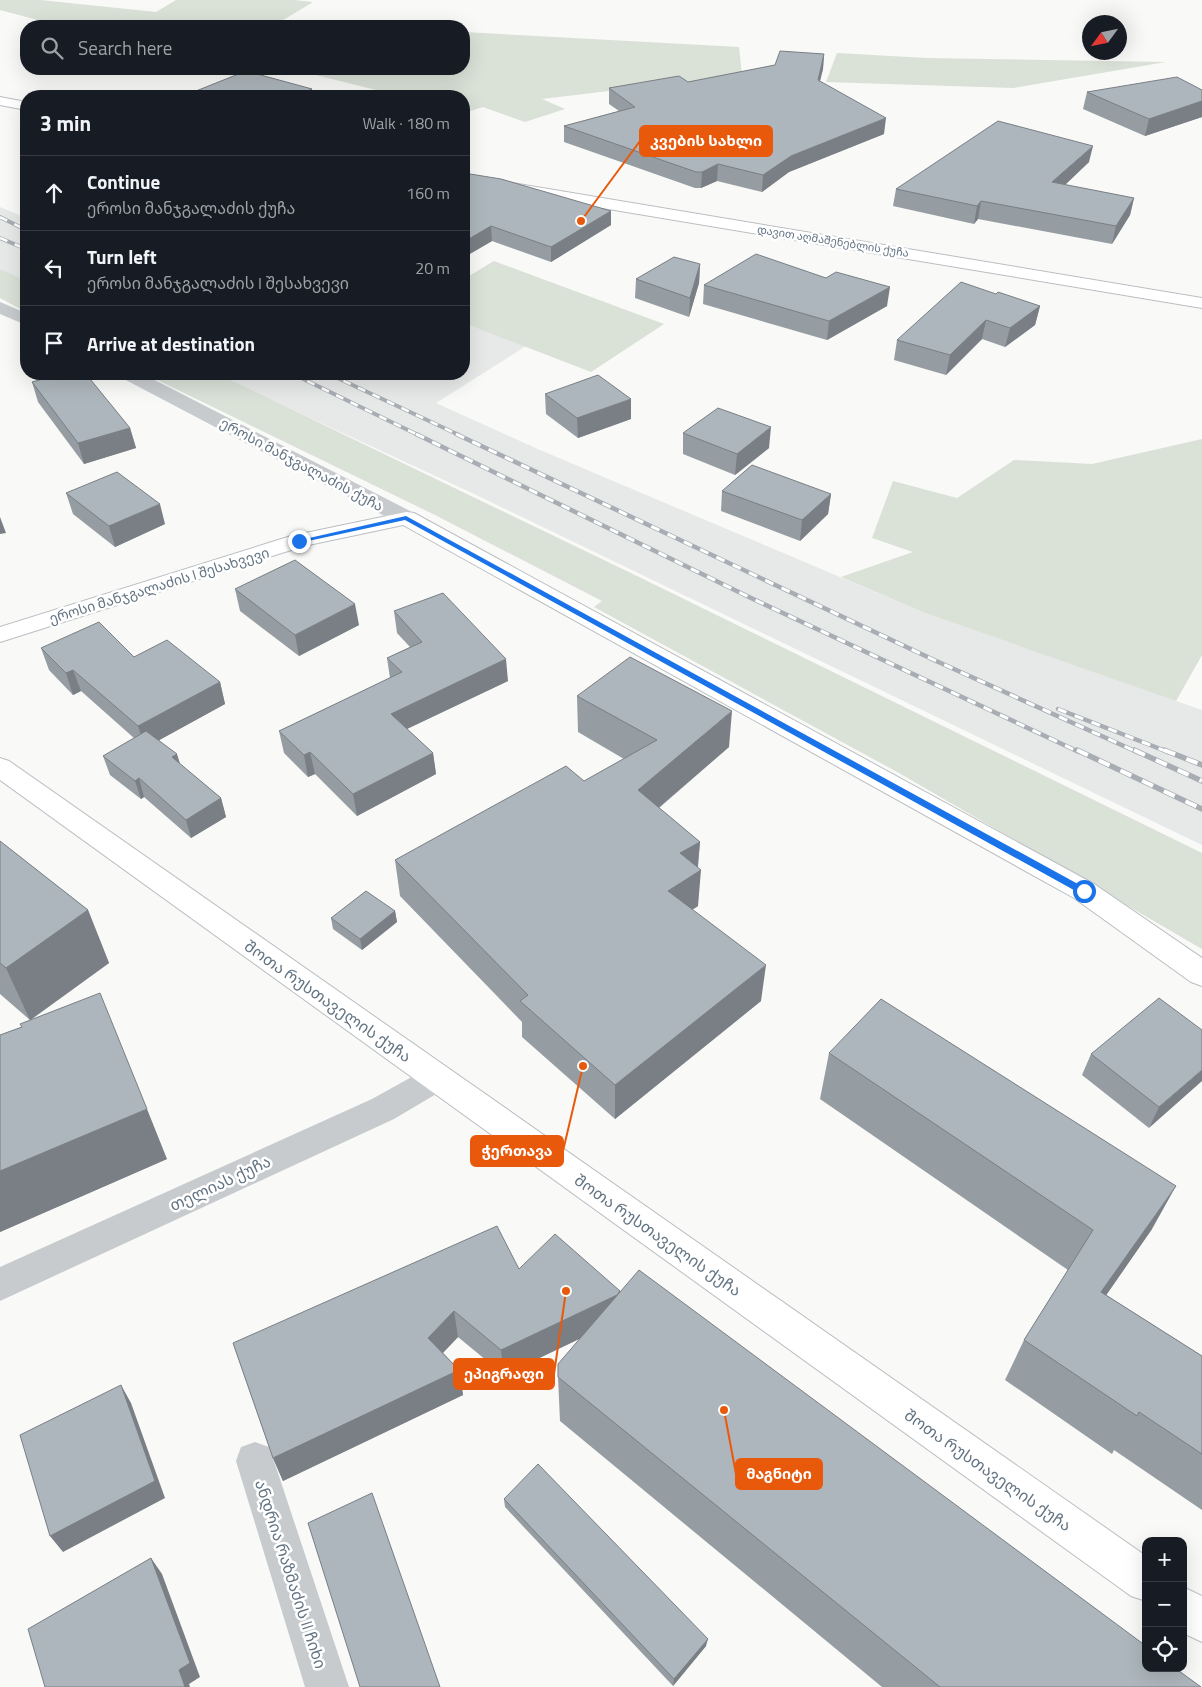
<!DOCTYPE html>
<html lang="en">
<head>
<meta charset="utf-8">
<style>
	:root { --surface:#171b24; --page:#242831; --text:#f1f3f6; --muted:#9ea1a6; --line:#363941 }
	body { margin:0; font-family:"Titillium Web","Noto Sans Georgian",sans-serif; background:var(--page); color:var(--text) }
	.controls { position:absolute; right:15px; bottom:15px; display:grid; overflow:hidden; border-radius:10px; box-shadow:0 5px 20px #0002 }
	.controls button { width:45px; height:45px; display:grid; place-items:center; padding:0; border:0; border-bottom:1px solid var(--line); background:var(--surface); color:var(--text); font:25px sans-serif }
	.compass { position:absolute; left:1082px; top:15px; width:45px; height:45px; border-radius:50%; background:var(--surface); box-shadow:0 5px 20px #0002; rotate:237deg }
	.stop { position:absolute; width:15px; height:15px; margin:-11px; border:4px solid #1a73e8; border-radius:50%; background:#fff }
	.stop.end { background:#1a73e8; border-color:#fff; box-shadow:0 1px 5px #0008 }
	.list { margin:0; padding:0; list-style:none }
	h2 { display:flex; justify-content:space-between; align-items:center; height:65px; margin:0; padding:0 20px; font-size:21px }
	h2 small { font-size:16px; font-weight:400; color:var(--muted) }
	.list li { display:grid; grid-template-columns:32px 1fr auto; gap:15px; align-items:center; box-sizing:border-box; height:75px; padding:0 20px; border-top:1px solid var(--line) }
	.list b { display:block; font-size:19px; white-space:nowrap }
	.list p { margin:0; font-size:16px; white-space:nowrap; color:var(--muted) }
	.list em { font-size:16px; font-style:normal; color:var(--muted) }
	.icon { flex:none; width:28px; height:28px; fill:none; stroke:currentColor; stroke-width:2; stroke-linecap:round; stroke-linejoin:round }
	.map { position:relative; flex:none; width:1202px; height:1687px; overflow:hidden }
	.search { position:absolute; background:var(--surface); box-shadow:0 5px 20px #0002; left:20px; top:20px; width:450px; height:55px; display:flex; align-items:center; gap:12px; box-sizing:border-box; padding:0 18px; border-radius:20px; color:var(--muted); font-size:19px }
	.panel { position:absolute; background:var(--surface); box-shadow:0 5px 20px #0002; left:20px; top:90px; width:450px; height:290px; border-radius:20px }
	.map>svg:first-child { display:block }
	.built { fill:#e7e8e8 }
	.green { fill:#dae1d7 }
	.lines { fill:none; stroke-linecap:round; stroke-linejoin:round }
	.major-casing { stroke:#babec2; stroke-width:2 }
	.minor { fill:#c7cbce; fill-rule:evenodd }
	.major { fill:#fff; fill-rule:evenodd }
	.rail-far2-casing { stroke:#a7adb3; stroke-width:4 }
	.rail-far1-casing { stroke:#a7adb3; stroke-width:4.5 }
	.rail-casing { stroke:#a7adb3; stroke-width:5.5 }
	.rail-far2 { stroke:#fff; stroke-width:2.5; stroke-dasharray:8; stroke-linecap:butt }
	.rail-far1 { stroke:#fff; stroke-width:3; stroke-dasharray:9; stroke-linecap:butt }
	.rail { stroke:#fff; stroke-width:4; stroke-dasharray:12; stroke-linecap:butt }
	.wall { fill:#959da2 }
	.shaded-wall { fill:#797f84 }
	.building { fill:#adb6bc; stroke:#797f84 }
	.route { fill:#1a73e8 }
	.labels { text-anchor:middle; dominant-baseline:central; stroke-width:5; stroke-linejoin:round; paint-order:stroke }
	.far-street-label { font-size:11px; fill:#637483; stroke:#fff }
	.street-label { font-size:14px; fill:#637483; stroke:#fff }
	.near-street-label { font-size:16px; fill:#637483; stroke:#fff }
	.leader { fill:none; stroke:#e8590c; stroke-width:2 }
	.callout-dot { fill:#e8590c; stroke:#fff; stroke-width:2 }
	.callout { fill:#e8590c; stroke:#e8590c; stroke-width:2 }
	.callout-label { font-size:15px; text-anchor:middle; font-weight:bold; fill:#fff }
</style>
</head>
<body>
<div class="map">
<svg width="1202" height="1687" viewBox="0 0 1202 1687">
	<rect width="100%" height="100%" fill="#f9f9f7"/>
	<!-- built -->
	<g class="built">
		<polygon points="0,207 26,218 26,286 0,274"/>
		<polygon points="464,323 526,346 436,403 540,450 925,613 1202,710 1202,845 472,493 215,374 464,374"/>
	</g>
	<!-- green -->
	<g class="green">
		<polygon points="0,0 40,0 156,12 176,0 294,0 313,2 280,22 357,26 60,26 0,10"/>
		<polygon points="464,32 739,47 742,75 542,99 565,109 525,122 483,107 464,113 464,96 400,96 292,69 464,69"/>
		<polygon points="837,53 927,58 1166,62 1013,88 826,82"/>
		<polygon points="494,261 499,263 664,324 591,372 464,323 464,279"/>
		<polygon points="0,269 26,281 26,312 0,298"/>
		<polygon points="145,374 218,374 637,576 1202,853 1202,949 899,773 594,607 602,601 433,514"/>
		<polygon points="1202,439 1202,655 1176,701 925,613 841,577 913,552 872,538 893,481 957,498 1014,460 1092,464"/>
	</g>
	<g class="lines">
		<defs>
			<g id="major">
				<polygon points="0,97 26,102 26,110 0,105"/>
				<polygon points="464,175 1202,298 1202,308 464,185"/>
				<polygon points="406,512 414,513 1094,884 1202,958 1202,986 1191,982 1074,898 403,525 304,546 0,642 0,627 291,536"/>
				<polygon points="0,758 9,761 1146,1556 1146,1601 1131,1596 0,780"/>
				<polygon points="1183,1587 1202,1596 1202,1642 1183,1633"/>
			</g>
		</defs>
		<!-- major casing -->
		<use href="#major" class="major-casing"/>
		<!-- minor -->
		<g class="minor">
			<polygon points="0,302 26,313 26,325 0,314"/>
			<polygon points="120,374 143,374 414,513 417,518 414,523 406,524 398,523 122,378"/>
			<polygon points="437,1065 448,1069 453,1078 448,1087 394,1119 0,1301 0,1267 372,1099 426,1069"/>
			<polygon points="255,1442 269,1447 274,1461 349,1687 305,1687 236,1461 241,1447"/>
		</g>
		<!-- major -->
		<use href="#major" class="major"/>
		<defs>
			<g id="rail-far2">
				<polyline points="0,217 26,230"/>
				<polyline points="0,238 26,249"/>
				<polyline points="293,374 418,435"/>
				<polyline points="329,374 459,435"/>
			</g>
			<g id="rail-far1">
				<polyline points="416,434 751,598 1079,752"/>
				<polyline points="456,434 934,660 1137,752"/>
				<polyline points="1058,709 1168,752"/>
			</g>
			<g id="rail">
				<polyline points="1077,750 1202,809"/>
				<polyline points="1134,750 1202,781"/>
				<polyline points="1164,750 1202,765"/>
			</g>
		</defs>
		<!-- rail-far2 casing -->
		<use href="#rail-far2" class="rail-far2-casing"/>
		<!-- rail-far1 casing -->
		<use href="#rail-far1" class="rail-far1-casing"/>
		<!-- rail casing -->
		<use href="#rail" class="rail-casing"/>
		<!-- rail-far2 -->
		<use href="#rail-far2" class="rail-far2"/>
		<!-- rail-far1 -->
		<use href="#rail-far1" class="rail-far1"/>
		<!-- rail -->
		<use href="#rail" class="rail"/>
	</g>
	<!-- wall -->
	<g class="wall">
		<polygon points="824,54 823,69 820,81 884,134 789,172 762,192 717,181 701,188 695,188 564,142 564,126 619,111 609,104 609,88 688,82 775,65"/>
		<polygon points="1202,90 1202,117 1145,136 1083,109 1087,92"/>
		<polygon points="1089,162 1065,185 1134,198 1130,215 1112,244 978,219 974,224 893,206 896,189"/>
		<polygon points="464,173 611,211 611,225 551,262 492,241 468,255 464,254"/>
		<polygon points="700,264 699,283 689,317 635,298 636,279"/>
		<polygon points="704,285 887,306 827,340 703,304"/>
		<polygon points="996,294 1040,306 1035,325 1005,347 982,339 946,375 894,360 897,340"/>
		<polygon points="32,382 130,428 136,448 84,464 38,402"/>
		<polygon points="545,394 631,419 578,438 546,414"/>
		<polygon points="683,433 769,448 735,475 683,454"/>
		<polygon points="722,491 831,494 828,514 800,541 721,511"/>
		<polygon points="66,493 165,524 115,547 73,514"/>
		<polygon points="235,589 359,625 299,656 240,611"/>
		<polygon points="394,611 508,681 407,729 433,753 436,774 357,816 315,774 308,777 284,753 279,731 390,678 387,658 410,647 397,633"/>
		<polygon points="41,648 220,682 225,704 159,740 180,764 221,798 226,817 191,838 144,797 141,799 110,775 103,756 134,738 81,691 73,695 49,670"/>
		<polygon points="577,696 729,747 659,808 700,842 698,868 698,906 692,910 761,1001 615,1119 522,1037 522,1022 400,896 395,860 584,781 624,759 578,732"/>
		<polygon points="0,841 88,910 109,963 32,1019 167,1159 0,1232 0,1035 22,1027 30,1020 0,994"/>
		<polygon points="395,911 397,922 362,950 333,929 331,918"/>
		<polygon points="1202,1030 1149,1128 1082,1075 1091,1054"/>
		<polygon points="829,1053 1152,1229 1106,1295 1202,1356 1202,1510 1114,1450 1112,1454 1005,1380 1024,1340 1068,1270 820,1099"/>
		<polygon points="519,1269 620,1291 1201,1687 882,1687 560,1421 558,1377 579,1339 504,1375 458,1337 443,1353 459,1370 463,1395 283,1481 273,1458 233,1343"/>
		<polygon points="504,1499 706,1646 673,1686 505,1507"/>
	</g>
	<!-- shaded-wall -->
	<g class="shaded-wall">
		<polygon points="824,54 823,69 816,96 818,80"/>
		<polygon points="312,89 313,96 297,96"/>
		<polygon points="1202,101 1202,117 1145,136 1149,119"/>
		<polygon points="886,118 884,134 789,172 762,192 763,175 791,156"/>
		<polygon points="1093,146 1089,162 1049,200 1052,182"/>
		<polygon points="718,164 717,181 701,188 702,172"/>
		<polygon points="1134,198 1130,215 1112,244 1116,226"/>
		<polygon points="981,201 978,219 974,224 977,206"/>
		<polygon points="611,211 611,225 551,262 551,247"/>
		<polygon points="491,226 492,241 468,255 467,240"/>
		<polygon points="700,264 699,283 689,317 690,298"/>
		<polygon points="890,287 887,306 827,340 829,321"/>
		<polygon points="1040,306 1035,325 1005,347 1010,328"/>
		<polygon points="986,320 982,339 946,375 950,355"/>
		<polygon points="631,399 631,419 578,438 577,418"/>
		<polygon points="771,427 769,448 735,475 737,454"/>
		<polygon points="130,428 136,448 84,464 78,443"/>
		<polygon points="831,494 828,514 800,541 802,520"/>
		<polygon points="160,504 165,524 115,547 109,526"/>
		<polygon points="0,517 6,533 0,534"/>
		<polygon points="355,604 359,625 299,656 295,635"/>
		<polygon points="506,659 508,681 394,735 391,714"/>
		<polygon points="73,670 81,691 73,695 66,673"/>
		<polygon points="220,682 225,704 145,748 138,726"/>
		<polygon points="732,711 729,747 637,826 638,790"/>
		<polygon points="310,752 315,774 308,777 304,755"/>
		<polygon points="433,753 436,774 357,816 353,794"/>
		<polygon points="177,754 183,773 172,757"/>
		<polygon points="139,778 144,797 141,799 135,781"/>
		<polygon points="221,798 226,817 191,838 186,820"/>
		<polygon points="700,842 697,872 701,870 698,906 666,927 668,891 680,853"/>
		<polygon points="88,910 109,963 30,1020 6,968"/>
		<polygon points="395,911 397,922 362,950 360,939"/>
		<polygon points="766,965 761,1001 615,1119 615,1085"/>
		<polygon points="1202,1070 1202,1081 1149,1128 1159,1107"/>
		<polygon points="147,1109 167,1159 0,1232 0,1171"/>
		<polygon points="1176,1186 1152,1229 1080,1333 1101,1292"/>
		<polygon points="622,1293 621,1319 504,1375 501,1350"/>
		<polygon points="454,1311 458,1337 433,1363 428,1338"/>
		<polygon points="459,1370 463,1395 283,1481 273,1458"/>
		<polygon points="121,1385 131,1403 165,1498 63,1552 50,1536"/>
		<polygon points="151,1558 162,1574 200,1677 189,1684 190,1687 185,1687 179,1670"/>
		<polygon points="708,1639 706,1646 673,1686 674,1679"/>
	</g>
	<!-- building -->
	<g class="building">
		<polygon points="780,51 824,54 818,80 886,118 791,156 763,175 718,164 702,172 696,172 564,126 635,107 609,88 679,76 688,82 775,65"/>
		<polygon points="246,71 312,89 297,96 191,96 186,95"/>
		<polygon points="1177,77 1202,90 1202,101 1149,119 1087,92"/>
		<polygon points="998,121 1093,146 1052,182 1134,198 1116,226 981,201 977,206 896,189"/>
		<polygon points="464,173 501,179 611,211 551,247 491,226 467,240 464,239"/>
		<polygon points="756,254 826,278 836,272 890,287 829,321 704,285"/>
		<polygon points="674,257 700,264 690,298 636,279"/>
		<polygon points="961,282 996,294 998,292 1040,306 1010,328 986,320 950,355 897,340"/>
		<polygon points="62,374 86,374 130,428 78,443 32,382"/>
		<polygon points="598,375 631,399 577,418 545,394"/>
		<polygon points="718,408 771,427 737,454 683,433"/>
		<polygon points="752,465 831,494 802,520 722,491"/>
		<polygon points="117,472 160,504 109,526 66,493"/>
		<polygon points="295,560 355,604 295,635 235,589"/>
		<polygon points="443,593 506,659 391,714 433,753 353,794 310,752 304,755 279,731 402,672 387,658 422,642 394,611"/>
		<polygon points="99,622 134,657 167,640 220,682 138,726 73,670 66,673 41,648"/>
		<polygon points="630,657 732,711 638,790 700,842 680,853 701,870 668,891 766,965 615,1085 520,1001 528,995 395,860 566,766 584,781 657,740 577,696"/>
		<polygon points="146,731 177,754 172,757 221,798 186,820 139,778 135,781 103,756"/>
		<polygon points="0,841 88,910 6,968 0,963"/>
		<polygon points="366,891 395,911 360,939 331,918"/>
		<polygon points="100,993 147,1109 0,1171 0,1035 22,1027 20,1024"/>
		<polygon points="1159,998 1202,1030 1202,1070 1159,1107 1091,1054"/>
		<polygon points="881,999 1176,1186 1101,1292 1202,1356 1202,1454 1139,1412 1137,1416 1024,1340 1093,1230 829,1053"/>
		<polygon points="497,1226 519,1269 555,1234 620,1291 617,1295 501,1350 454,1311 428,1338 459,1370 273,1458 233,1343"/>
		<polygon points="639,1270 1146,1646 1146,1668 1175,1668 1201,1687 940,1687 558,1377 558,1364"/>
		<polygon points="121,1385 155,1481 50,1536 20,1435"/>
		<polygon points="538,1464 708,1639 674,1679 504,1499"/>
		<polygon points="372,1493 440,1687 360,1687 308,1523"/>
		<polygon points="151,1558 190,1663 179,1670 185,1687 45,1687 28,1629"/>
	</g>
	<!-- route -->
	<polygon class="route" points="406,516 1087,889 1088,891 1084,894 1081,894 405,520 299,543 296,541"/>
	<g class="labels">
		<!-- far-street labels -->
		<g class="far-street-label">
			<text transform="translate(833 241) rotate(9)">დავით აღმაშენებლის ქუჩა</text>
		</g>
		<!-- street labels -->
		<g class="street-label">
			<text transform="translate(302 464) rotate(28)">ეროსი მანჯგალაძის ქუჩა</text>
			<text transform="translate(159 585) rotate(-17)">ეროსი მანჯგალაძის I შესახვევი</text>
		</g>
		<!-- near-street labels -->
		<g class="near-street-label">
			<text transform="translate(328 1001) rotate(35)">შოთა რუსთაველის ქუჩა</text>
			<text transform="translate(220 1183) rotate(-25)">თელიას ქუჩა</text>
			<text transform="translate(658 1235) rotate(35)">შოთა რუსთაველის ქუჩა</text>
			<text transform="translate(988 1470) rotate(35)">შოთა რუსთაველის ქუჩა</text>
			<text transform="translate(291 1574) rotate(72)">ანდრია რაზმაძის II ჩიხი</text>
		</g>
	</g>
	<!-- callouts -->
	<path class="leader" d="M581 221L640 141M583 1066L563 1151M566 1291L554 1374M724 1410L736 1474"/>
	<g class="callout-dot">
		<circle cx="581" cy="221" r="5"/>
		<circle cx="583" cy="1066" r="5"/>
		<circle cx="566" cy="1291" r="5"/>
		<circle cx="724" cy="1410" r="5"/>
	</g>
	<g class="callout">
		<rect x="640" y="126" width="132" height="30" rx="5"/>
		<rect x="471" y="1136" width="92" height="30" rx="5"/>
		<rect x="454" y="1359" width="100" height="30" rx="5"/>
		<rect x="736" y="1459" width="86" height="30" rx="5"/>
	</g>
	<g class="callout-label">
		<text x="706" y="146">კვების სახლი</text>
		<text x="517" y="1156">ჭერთავა</text>
		<text x="504" y="1379">ეპიგრაფი</text>
		<text x="779" y="1479">მაგნიტი</text>
	</g>
</svg>
<div class="controls">
<button>+</button>
<button>−</button>
<button><svg class="icon" aria-label="locate" viewBox="0 0 24 24"><circle cx="12" cy="12" r="6"/><path d="M12 2v4M12 18v4M2 12h4M18 12h4"/></svg></button>
</div>
<svg class="compass" viewBox="-18 -18 36 36"><path d="M0-13l5 13h-10z" fill="#e53935"/><path d="M0 13l5-13h-10z" fill="#9ea1a6"/></svg>
<div class="stop" style="left:1084px;top:891px"></div>
<div class="stop end" style="left:299px;top:541px"></div>
<div class="search"><svg class="icon" aria-label="search" viewBox="0 0 24 24"><circle cx="10" cy="10" r="6"/><path d="M15 15l6 6"/></svg>Search here</div>
<section class="panel">
<h2>3 min<small>Walk · 180 m</small></h2>
<ul class="list">
<li><svg class="icon" aria-label="ahead" viewBox="0 0 24 24"><path d="M12 20V5M6 11l6-6 6 6"/></svg><div><b>Continue</b><p>ეროსი მანჯგალაძის ქუჩა</p></div><em>160 m</em></li>
<li><svg class="icon" aria-label="left" viewBox="0 0 24 24"><path d="M17 20v-9H6M10 6l-5 5 5 5"/></svg><div><b>Turn left</b><p>ეროსი მანჯგალაძის I შესახვევი</p></div><em>20 m</em></li>
<li><svg class="icon" aria-label="arrive" viewBox="0 0 24 24"><path d="M6 21V4h12l-3 4 3 4H6"/></svg><div><b>Arrive at destination</b></div></li>
</ul>
</section>
</div>
</body>
</html>
